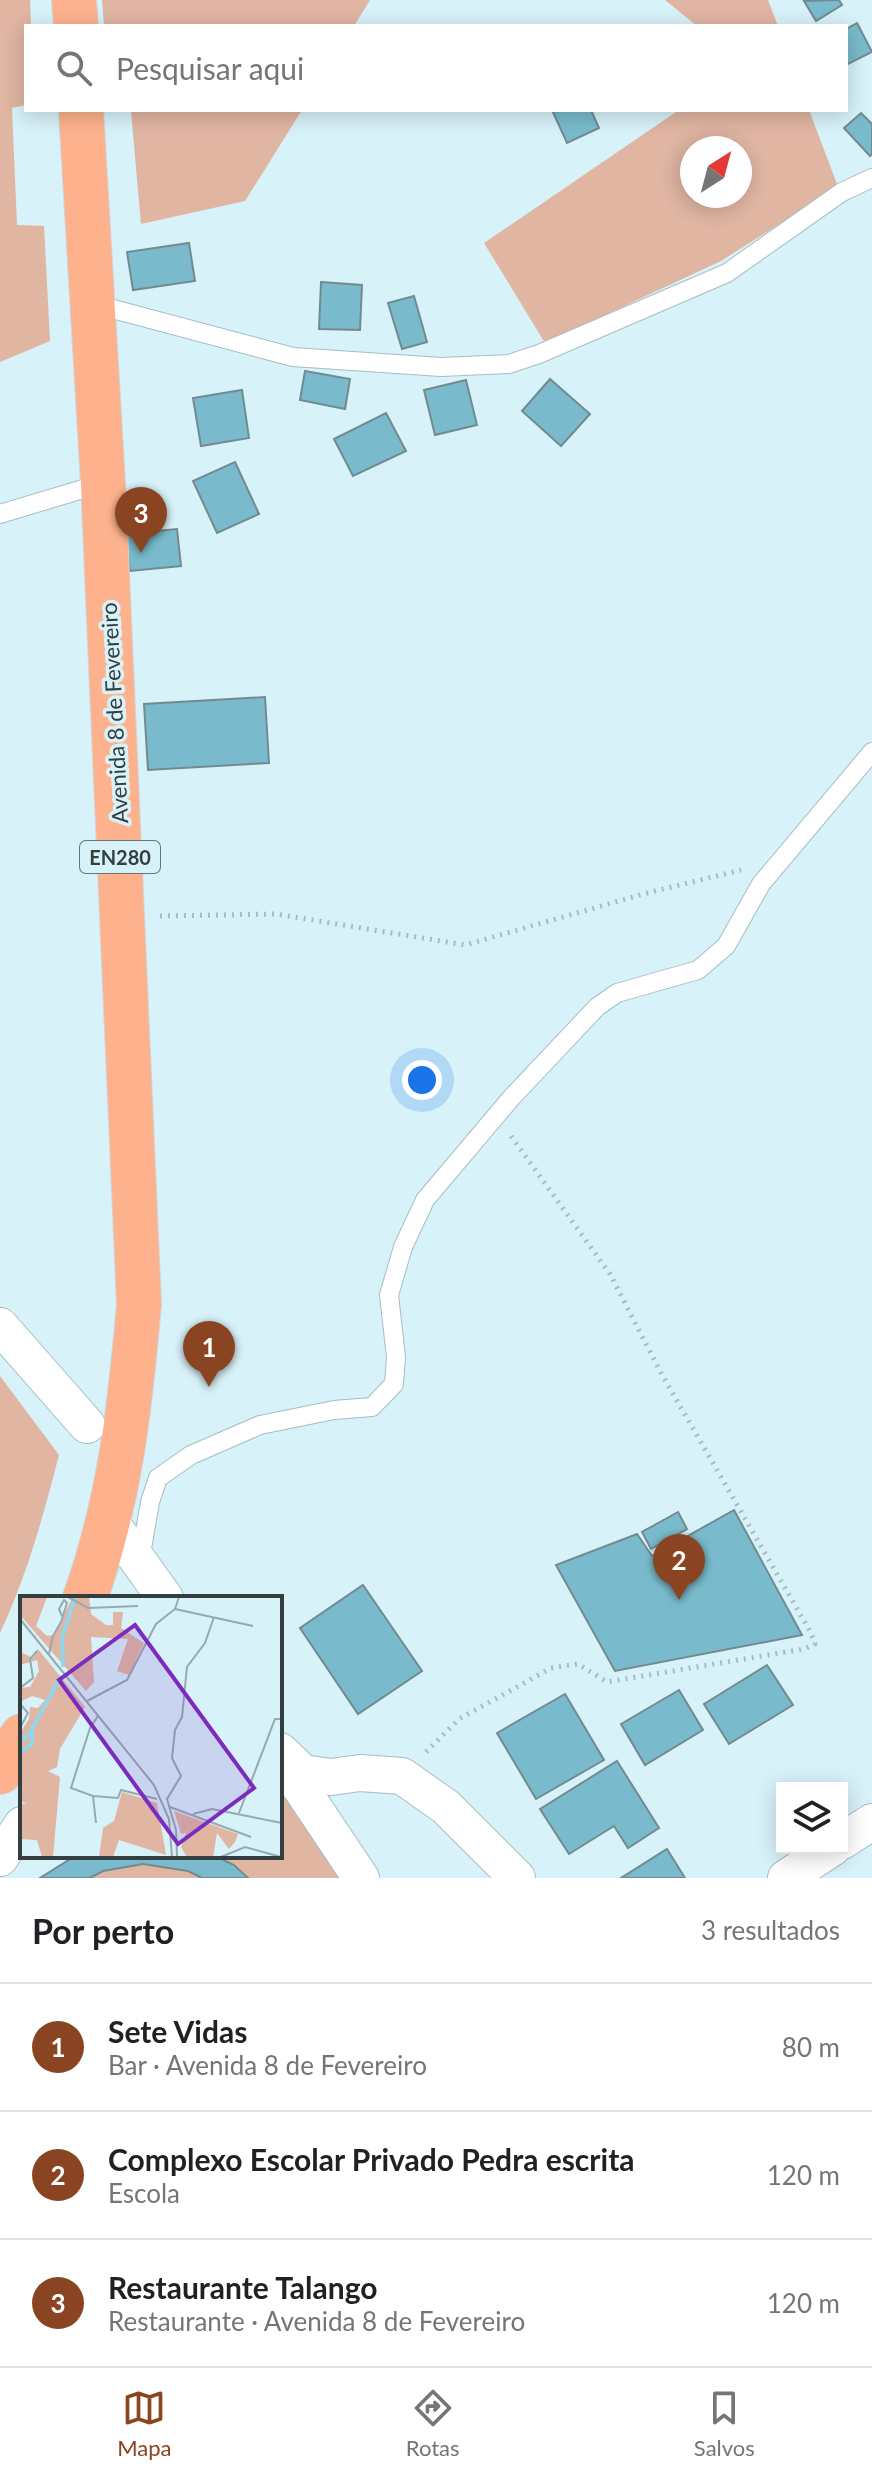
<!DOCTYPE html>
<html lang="pt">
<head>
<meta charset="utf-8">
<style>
	:root { --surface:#fff; --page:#f2f2f2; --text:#202124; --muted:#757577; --line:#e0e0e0; --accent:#8b4421 }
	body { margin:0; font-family:Lato,sans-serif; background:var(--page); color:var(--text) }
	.controls { position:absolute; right:24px; bottom:24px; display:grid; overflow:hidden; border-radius:0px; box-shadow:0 4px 20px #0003 }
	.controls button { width:72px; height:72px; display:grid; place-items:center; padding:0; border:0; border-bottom:2px solid var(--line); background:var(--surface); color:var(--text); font:40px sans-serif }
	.compass { position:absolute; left:680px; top:136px; width:72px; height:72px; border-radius:50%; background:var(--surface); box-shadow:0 4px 20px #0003; rotate:36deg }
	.you { position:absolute; left:422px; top:1080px; width:28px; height:28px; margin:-20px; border:6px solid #fff; border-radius:50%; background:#1a73e8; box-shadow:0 0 0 12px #1a73e833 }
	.badge { display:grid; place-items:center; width:52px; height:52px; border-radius:50%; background:var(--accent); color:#fff; font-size:26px; font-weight:700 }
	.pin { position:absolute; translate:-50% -66px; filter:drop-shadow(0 2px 4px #0008) }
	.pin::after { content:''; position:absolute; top:42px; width:28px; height:24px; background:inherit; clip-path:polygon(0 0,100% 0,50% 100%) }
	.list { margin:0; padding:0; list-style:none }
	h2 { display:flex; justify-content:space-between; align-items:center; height:104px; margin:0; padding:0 32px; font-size:34px }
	h2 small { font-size:26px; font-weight:400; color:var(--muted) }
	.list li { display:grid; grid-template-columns:52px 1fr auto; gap:24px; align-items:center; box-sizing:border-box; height:128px; padding:0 32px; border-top:2px solid var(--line) }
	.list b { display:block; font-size:30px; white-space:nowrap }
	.list p { margin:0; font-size:26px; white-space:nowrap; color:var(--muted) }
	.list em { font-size:26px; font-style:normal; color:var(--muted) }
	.icon { flex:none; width:44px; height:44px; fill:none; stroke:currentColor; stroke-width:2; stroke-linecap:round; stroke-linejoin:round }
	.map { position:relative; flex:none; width:872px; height:1878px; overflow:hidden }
	.search { position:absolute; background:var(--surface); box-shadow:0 4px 20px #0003; left:24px; right:24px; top:24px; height:88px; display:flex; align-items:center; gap:20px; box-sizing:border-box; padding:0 28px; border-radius:0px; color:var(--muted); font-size:30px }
	.sheet { height:488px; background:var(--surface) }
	nav { display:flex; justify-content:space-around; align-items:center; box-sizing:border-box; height:112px; border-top:2px solid var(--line); background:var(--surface); font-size:22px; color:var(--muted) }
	nav a { display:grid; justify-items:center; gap:4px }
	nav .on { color:var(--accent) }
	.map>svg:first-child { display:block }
	.green { fill:#e0b5a2; fill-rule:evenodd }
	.building { fill:#79bbcc; stroke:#738a91; stroke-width:2 }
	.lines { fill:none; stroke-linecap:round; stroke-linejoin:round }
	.lane-casing { stroke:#a5bec4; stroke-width:20 }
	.street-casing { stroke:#a5bec4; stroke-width:38 }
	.primary-casing { stroke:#d2d5d5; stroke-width:46 }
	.path { stroke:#a6bcc1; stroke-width:5; stroke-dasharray:2 6; stroke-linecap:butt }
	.lane { stroke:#fff; stroke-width:18 }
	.street { stroke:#fff; stroke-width:36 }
	.primary { stroke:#fdb28d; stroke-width:44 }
	.labels { text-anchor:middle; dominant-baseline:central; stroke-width:7; stroke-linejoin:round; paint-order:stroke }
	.shield { fill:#d8f2f9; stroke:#657478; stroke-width:2 }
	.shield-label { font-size:20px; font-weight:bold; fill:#343e41 }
	.street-label { font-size:22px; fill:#343e41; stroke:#d8f2f9 }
	.inset-river { fill:none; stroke:#93d6e7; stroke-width:4 }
	.inset-road { fill:none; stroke:#96aaaf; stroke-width:2 }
	.view { fill:#7b2cbf; fill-opacity:0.15; stroke:#7b2cbf; stroke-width:4 }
	.inset-edge { fill:none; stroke:#343e41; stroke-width:4 }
</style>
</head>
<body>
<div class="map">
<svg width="872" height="1878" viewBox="0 0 872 1878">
	<rect width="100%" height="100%" fill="#d8f2f9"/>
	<!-- green -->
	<g class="green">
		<polygon points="0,0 30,0 31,26 26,26 26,105 12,108 17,225 44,226 50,341 0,362"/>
		<polygon points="102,0 370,0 354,26 104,26"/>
		<polygon points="665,0 768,0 778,26 697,26"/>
		<polygon points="302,110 245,201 141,224 131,111"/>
		<path d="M679 110H809L837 184 825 195 721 261 545 343 484 243ZM692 148H740V196H692Z"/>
		<path d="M0 1376 59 1455C43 1517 27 1575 0 1633Z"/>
		<polygon points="280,1788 344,1878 40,1878 75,1856 280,1856"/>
	</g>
	<!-- building -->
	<g class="building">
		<polygon points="839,0 842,5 816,21 804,1"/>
		<polygon points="857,23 872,52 846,65 846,29"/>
		<polygon points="552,110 591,110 599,128 567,143"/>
		<polygon points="861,113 872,124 872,154 870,156 844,128"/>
		<polygon points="189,243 195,281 133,290 127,252"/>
		<polygon points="321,282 362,285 360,330 319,329"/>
		<polygon points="414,296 427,342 402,349 388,303"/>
		<polygon points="305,371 350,379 345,409 300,400"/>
		<polygon points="550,379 590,414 561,446 522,411"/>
		<polygon points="466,380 477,425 435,435 424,390"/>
		<polygon points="242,390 249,438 201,446 193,398"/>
		<polygon points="386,413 406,451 353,476 334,439"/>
		<polygon points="235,462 259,514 217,533 193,481"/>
		<polygon points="177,529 181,566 130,571 126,534"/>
		<polygon points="265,697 269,763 148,770 144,704"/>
		<polygon points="734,1510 802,1635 615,1671 556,1565 637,1534 652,1556"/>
		<polygon points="678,1512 687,1529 651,1549 642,1532"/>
		<polygon points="363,1585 422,1671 358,1714 300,1628"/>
		<polygon points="767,1665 793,1705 729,1744 704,1704"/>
		<polygon points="679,1690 703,1730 645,1765 621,1724"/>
		<polygon points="565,1694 604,1760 536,1799 497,1733"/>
		<polygon points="617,1761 659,1828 628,1848 614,1826 569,1854 540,1809"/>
		<polygon points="667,1849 685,1878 621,1878"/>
		<polygon points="75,1856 215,1856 234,1865 248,1878 202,1878 188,1871 143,1864 103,1871 90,1878 40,1878"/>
	</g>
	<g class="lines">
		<defs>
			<g id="lane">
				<polyline points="94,304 293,357 441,367 509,364 539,354 727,273 842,192 872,178"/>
				<polyline points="0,514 103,483"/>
				<polyline points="140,1560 150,1502 158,1478 191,1455 260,1425 334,1410 372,1407 394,1384 396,1357 389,1295 403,1247 425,1200 512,1097 597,1007 617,993 698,970 726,946 761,884 872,752"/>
			</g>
			<g id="street">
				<polyline points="0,1326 87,1425"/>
				<polyline points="109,1520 165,1598"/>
				<polyline points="280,1751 303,1773 331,1777 360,1773 402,1776 446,1807 517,1878"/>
				<polyline points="282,1760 361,1878"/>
				<polyline points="842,1841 872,1822"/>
				<polyline points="0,1858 22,1825"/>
				<polyline points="786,1878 832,1848"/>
			</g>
			<g id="primary">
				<polyline points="74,0 76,26"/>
				<path d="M81 110 103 483 139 1304C130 1407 120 1500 85 1598"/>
				<polyline points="0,1772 22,1736"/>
			</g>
		</defs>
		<!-- lane casing -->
		<use href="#lane" class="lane-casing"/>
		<!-- street casing -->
		<use href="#street" class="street-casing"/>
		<!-- primary casing -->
		<use href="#primary" class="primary-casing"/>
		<!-- path -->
		<g class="path">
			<polyline points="160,916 276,914 465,945 647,893 741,870"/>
			<polyline points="426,1752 459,1719 551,1668 578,1664 607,1682 804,1649 815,1644 811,1633 661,1373 610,1274 511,1136"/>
		</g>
		<!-- lane -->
		<use href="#lane" class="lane"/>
		<!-- street -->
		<use href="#street" class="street"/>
		<!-- primary -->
		<use href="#primary" class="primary"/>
	</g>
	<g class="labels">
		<!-- shield labels -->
		<rect class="shield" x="80" y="841" width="80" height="32" rx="6"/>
		<g class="shield-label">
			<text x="120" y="857">EN280</text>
		</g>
		<!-- street labels -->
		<g class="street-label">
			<text transform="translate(114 713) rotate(-93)">Avenida 8 de Fevereiro</text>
		</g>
	</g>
	<!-- overview -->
	<g transform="translate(20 1596)">
		<rect width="262" height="262" fill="#d8f2f9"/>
		<path d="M0 1H27L16 30 27 40 33 39 53 1H69L71 18 86 29H93V16H103L101 32 124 47 109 79 97 75 108 43 71 41 74 86 66 95 0 19ZM18 53 65 111 40 153 37 171 28 175 40 181 33 261H22L17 244 0 243V207L7 208 1 205 0 137 9 123 10 111 18 112 25 104 12 100 0 106V92L10 91 19 75 17 64 0 69V56L13 62ZM102 196 137 207 146 259 99 244 93 261H79L83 232 94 225ZM154 215 218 238 215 246 209 253 197 237 193 261H167L161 251 166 237 161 238Z" fill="#e0b5a2"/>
		<path class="inset-river" d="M43 71 42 42 55 1M0 145 8 140 41 80M0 156 12 148V133"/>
		<path class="inset-road" d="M48 1 68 12 118 10M155 13 233 30M0 23 134 189 149 223 152 261M29 58 33 40 41 26 47 7 44 4 39 13 42 20M0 92 13 82 10 63 17 55M67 105 107 84 136 28 155 13 159 1M0 108 8 117 0 132M73 200 98 202 101 194 137 203M150 211 231 241M219 217 255 123H262M173 218 192 213 262 227M76 227 73 200 51 192 70 132 78 120M157 261 156 234 147 203 161 180 152 162 155 134 162 121 167 71 185 47 194 21M201 261 225 251 261 261"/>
		<path class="view" d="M115 29 234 192 158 248 39 84Z"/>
		<rect width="262" height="262" class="inset-edge"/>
	</g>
</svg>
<div class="controls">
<button><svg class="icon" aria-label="layers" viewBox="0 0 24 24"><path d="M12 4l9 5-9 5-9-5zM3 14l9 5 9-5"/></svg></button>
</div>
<svg class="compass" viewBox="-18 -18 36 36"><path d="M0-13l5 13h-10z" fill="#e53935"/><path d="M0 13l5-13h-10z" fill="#757577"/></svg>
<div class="you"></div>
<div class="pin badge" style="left:209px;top:1387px">1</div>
<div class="pin badge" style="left:679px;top:1600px">2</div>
<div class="pin badge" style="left:141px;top:553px">3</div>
<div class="search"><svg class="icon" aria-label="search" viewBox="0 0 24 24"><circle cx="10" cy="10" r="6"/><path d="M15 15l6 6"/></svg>Pesquisar aqui</div>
</div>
<section class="sheet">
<h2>Por perto<small>3 resultados</small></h2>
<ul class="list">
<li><span class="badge">1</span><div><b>Sete Vidas</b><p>Bar · Avenida 8 de Fevereiro</p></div><em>80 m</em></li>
<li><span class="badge">2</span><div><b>Complexo Escolar Privado Pedra escrita</b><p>Escola</p></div><em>120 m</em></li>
<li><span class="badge">3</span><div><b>Restaurante Talango</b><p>Restaurante · Avenida 8 de Fevereiro</p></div><em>120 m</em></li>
</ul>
</section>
<nav>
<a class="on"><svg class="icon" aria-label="map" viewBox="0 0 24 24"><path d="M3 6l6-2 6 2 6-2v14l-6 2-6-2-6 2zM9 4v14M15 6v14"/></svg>Mapa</a>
<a><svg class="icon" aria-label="directions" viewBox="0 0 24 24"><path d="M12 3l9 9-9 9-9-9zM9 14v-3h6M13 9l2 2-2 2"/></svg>Rotas</a>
<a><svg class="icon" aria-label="saved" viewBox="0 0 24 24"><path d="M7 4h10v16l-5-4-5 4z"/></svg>Salvos</a>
</nav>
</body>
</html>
